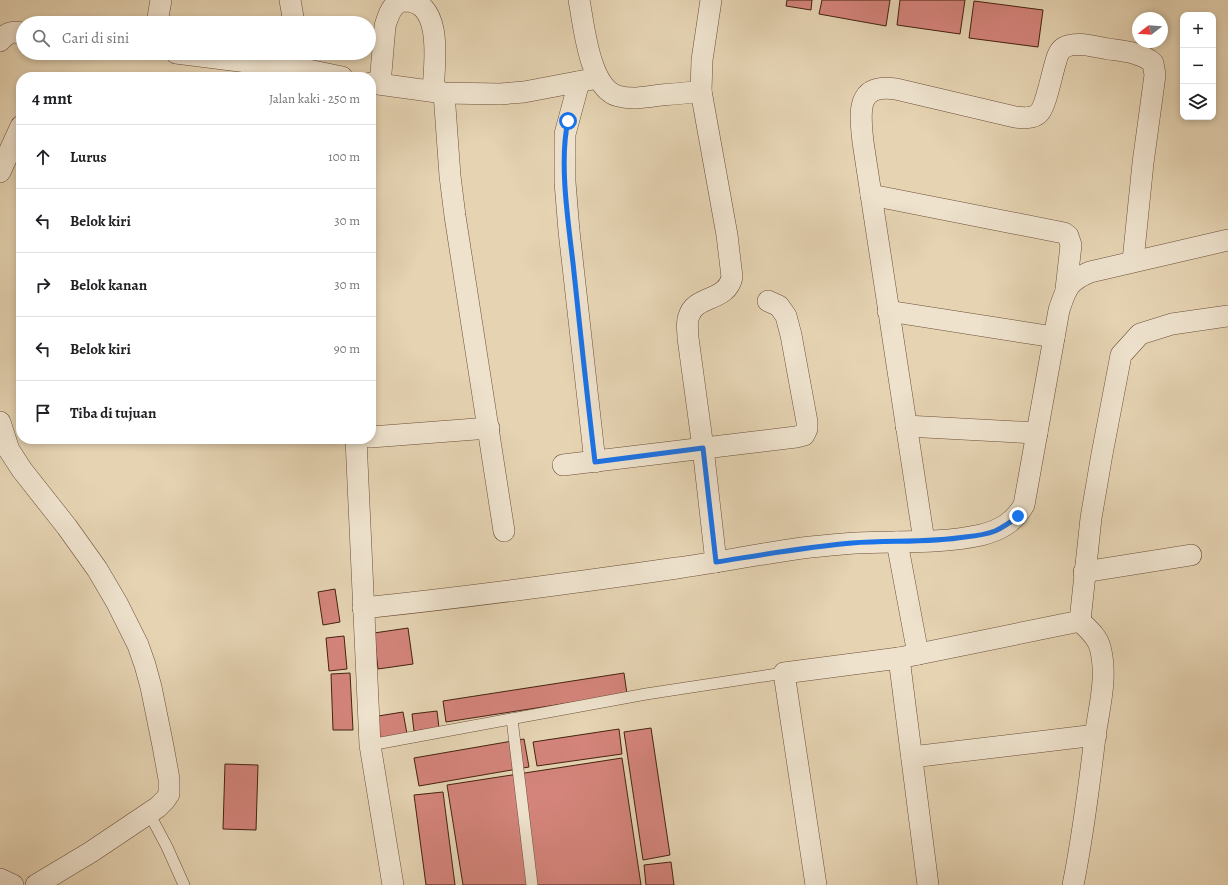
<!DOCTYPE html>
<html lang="id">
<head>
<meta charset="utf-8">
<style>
	:root { --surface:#fff; --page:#f2f2f2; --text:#202124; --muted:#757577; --line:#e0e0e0 }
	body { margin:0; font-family:Alegreya,serif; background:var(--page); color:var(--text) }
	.controls { position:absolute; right:12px; top:12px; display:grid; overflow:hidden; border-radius:8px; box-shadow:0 2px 6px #0003 }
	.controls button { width:36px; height:36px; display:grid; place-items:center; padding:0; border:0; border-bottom:1px solid var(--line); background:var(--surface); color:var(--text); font:20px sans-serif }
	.compass { position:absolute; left:1132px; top:12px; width:36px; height:36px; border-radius:50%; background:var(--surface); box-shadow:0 2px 6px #0003; rotate:253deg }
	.stop { position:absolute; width:12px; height:12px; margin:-9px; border:3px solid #1a73e8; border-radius:50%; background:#fff }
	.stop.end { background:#1a73e8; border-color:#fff; box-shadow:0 1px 4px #0008 }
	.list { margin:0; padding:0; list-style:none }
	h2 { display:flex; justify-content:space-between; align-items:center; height:52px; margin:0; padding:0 16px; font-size:17px }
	h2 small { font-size:13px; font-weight:400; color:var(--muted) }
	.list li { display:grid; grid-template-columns:26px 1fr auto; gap:12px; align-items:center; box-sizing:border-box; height:64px; padding:0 16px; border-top:1px solid var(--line) }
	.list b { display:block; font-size:15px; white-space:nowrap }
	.list em { font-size:13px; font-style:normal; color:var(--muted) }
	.icon { flex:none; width:22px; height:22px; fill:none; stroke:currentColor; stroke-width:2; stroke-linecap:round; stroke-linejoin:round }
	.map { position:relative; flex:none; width:1228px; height:885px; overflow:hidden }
	.search { position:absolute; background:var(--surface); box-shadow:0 2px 6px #0003; left:16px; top:16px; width:360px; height:44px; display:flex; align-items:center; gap:10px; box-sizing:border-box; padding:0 14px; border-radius:22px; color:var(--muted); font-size:15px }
	.panel { position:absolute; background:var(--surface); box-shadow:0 2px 6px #0003; left:16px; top:72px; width:360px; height:372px; border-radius:16px }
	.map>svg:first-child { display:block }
	.building { fill:#d4847b; stroke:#442210 }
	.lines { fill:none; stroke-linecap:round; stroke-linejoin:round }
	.lane-casing { stroke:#6c4e38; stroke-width:12 }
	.street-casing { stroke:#6c4e38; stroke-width:22 }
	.lane { stroke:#eee2cd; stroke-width:11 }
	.street { stroke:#eee2cd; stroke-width:21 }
	.route { stroke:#1a73e8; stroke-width:5 }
</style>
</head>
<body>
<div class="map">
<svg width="1228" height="885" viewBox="0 0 1228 885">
	<rect width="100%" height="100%" fill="#e5d3b2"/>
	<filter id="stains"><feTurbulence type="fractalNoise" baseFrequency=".005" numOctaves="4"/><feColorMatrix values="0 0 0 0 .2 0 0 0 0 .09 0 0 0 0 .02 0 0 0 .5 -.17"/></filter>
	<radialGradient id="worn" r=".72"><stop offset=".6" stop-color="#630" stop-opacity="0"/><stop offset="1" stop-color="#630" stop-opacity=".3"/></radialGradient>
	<!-- building -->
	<g class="building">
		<polygon points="787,0 812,0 811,10 786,6"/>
		<polygon points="822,0 890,0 886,26 819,14"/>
		<polygon points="900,0 965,0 960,34 897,25"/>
		<polygon points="974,1 1043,10 1038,47 969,38"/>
		<polygon points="335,589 340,622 323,625 318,592"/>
		<polygon points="408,628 413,664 378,669 374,633"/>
		<polygon points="344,636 347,669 329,671 326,638"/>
		<polygon points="350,673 353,730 333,730 331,674"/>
		<polygon points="624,673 627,694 446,722 443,701"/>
		<polygon points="437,711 439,728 414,731 412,714"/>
		<polygon points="403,712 407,734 376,739 372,717"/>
		<polygon points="651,728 670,855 643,860 624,732"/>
		<polygon points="619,729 622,754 537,766 533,742"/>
		<polygon points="524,739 529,767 419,786 414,758"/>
		<polygon points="622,758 641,885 463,885 447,785"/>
		<polygon points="225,764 258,765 256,830 223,829"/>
		<polygon points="443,792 455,885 426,885 414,795"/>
		<polygon points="671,862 674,885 646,885 644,865"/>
	</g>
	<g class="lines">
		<defs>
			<g id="lane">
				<polyline points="512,719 532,885"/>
				<polyline points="370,745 646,694 784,673"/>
				<polyline points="149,813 167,847 184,885"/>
			</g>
			<g id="street">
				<polyline points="290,0 294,23"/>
				<path d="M579 0C584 25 589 88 618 96 632 100 647 97 661 95 674 94 688 93 701 91"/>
				<path d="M711 0 702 60 701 91 727 235 732 277C727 302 695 295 689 316 686 322 688 331 688 338L703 448 716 562"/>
				<polyline points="157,23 161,0"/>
				<path d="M0 41C7 32 13 31 23 33"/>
				<polyline points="176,53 303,69 342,77"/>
				<polyline points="579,82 565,134 565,182 569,231 595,462"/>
				<polyline points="371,83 444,93 500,94 524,92 598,78"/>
				<path d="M380 84 385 26C388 16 392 2 404 1 445 0 434 68 433 91"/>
				<polyline points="444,93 450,176 455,216 504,531"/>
				<polyline points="0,172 21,126"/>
				<polyline points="871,195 1064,233 1068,236 1071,245 1066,289"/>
				<polyline points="888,311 1054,337"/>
				<polyline points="0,422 9,450 22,470 67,527 97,569 117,603 138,645 145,665 151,687 163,746 169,779 169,794 165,800 158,807 91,852 36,885"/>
				<polyline points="906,426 1037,433"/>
				<polyline points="371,437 489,428"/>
				<polyline points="356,439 370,745 393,885"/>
				<polyline points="563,465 796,437 804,435 807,429 807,422 791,335 786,316 779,306 768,301"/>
				<path d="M924 541 863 142C860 113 855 83 896 89L1015 117C1023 118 1033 119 1039 113 1046 106 1052 73 1056 61 1057 56 1060 49 1065 47 1077 41 1095 47 1108 49 1123 51 1141 52 1153 63L1155 75 1143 163 1133 261"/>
				<polyline points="897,542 918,654"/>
				<polyline points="1084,572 1191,555"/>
				<path d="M363 608C468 597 573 583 677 568 719 562 760 554 802 548 820 546 838 544 856 543 898 541 940 544 981 535 1001 530 1014 522 1024 505L1059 310C1066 289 1068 281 1090 272L1228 240"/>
				<polyline points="899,658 928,885"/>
				<polyline points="912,757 1096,735"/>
				<polyline points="0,879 13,885"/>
				<polyline points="816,885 784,673 899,658 1080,621 1091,518 1102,454 1121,355 1140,334 1172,324 1228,316"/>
				<path d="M1073 885C1083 836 1089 787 1095 737 1099 707 1108 677 1100 647 1097 636 1088 629 1080 621"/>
			</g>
		</defs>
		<!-- lane casing -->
		<use href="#lane" class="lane-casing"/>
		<!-- street casing -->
		<use href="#street" class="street-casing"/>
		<!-- lane -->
		<use href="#lane" class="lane"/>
		<!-- street -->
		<use href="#street" class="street"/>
	</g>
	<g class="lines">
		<!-- route -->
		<path class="route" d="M568 121C559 161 568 221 573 263 580 329 587 396 595 462L703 448 716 562C761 555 806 547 852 543 890 540 928 543 965 537 975 536 985 535 995 531 1004 527 1011 522 1018 516"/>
	</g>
	<rect width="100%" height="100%" filter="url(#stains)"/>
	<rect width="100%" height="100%" fill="url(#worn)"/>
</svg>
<div class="controls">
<button>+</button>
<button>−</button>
<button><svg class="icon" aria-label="layers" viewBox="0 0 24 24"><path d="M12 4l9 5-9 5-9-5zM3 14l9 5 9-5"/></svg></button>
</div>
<svg class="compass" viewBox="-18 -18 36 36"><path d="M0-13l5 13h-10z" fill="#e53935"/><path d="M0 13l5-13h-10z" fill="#757577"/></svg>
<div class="stop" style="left:568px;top:121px"></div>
<div class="stop end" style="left:1018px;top:516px"></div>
<div class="search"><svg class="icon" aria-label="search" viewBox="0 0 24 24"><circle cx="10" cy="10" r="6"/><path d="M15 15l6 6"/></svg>Cari di sini</div>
<section class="panel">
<h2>4 mnt<small>Jalan kaki · 250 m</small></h2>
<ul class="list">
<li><svg class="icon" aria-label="ahead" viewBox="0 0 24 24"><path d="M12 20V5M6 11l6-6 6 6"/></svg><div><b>Lurus</b></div><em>100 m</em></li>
<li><svg class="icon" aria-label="left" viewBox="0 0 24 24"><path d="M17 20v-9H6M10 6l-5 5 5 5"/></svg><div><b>Belok kiri</b></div><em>30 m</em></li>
<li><svg class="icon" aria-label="right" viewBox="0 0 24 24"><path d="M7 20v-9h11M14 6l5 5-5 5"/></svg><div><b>Belok kanan</b></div><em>30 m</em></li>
<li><svg class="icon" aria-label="left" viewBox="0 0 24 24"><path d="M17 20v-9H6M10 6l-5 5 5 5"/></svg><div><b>Belok kiri</b></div><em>90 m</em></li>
<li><svg class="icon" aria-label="arrive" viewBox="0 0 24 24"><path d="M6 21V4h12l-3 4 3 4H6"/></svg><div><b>Tiba di tujuan</b></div></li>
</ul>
</section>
</div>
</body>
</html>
